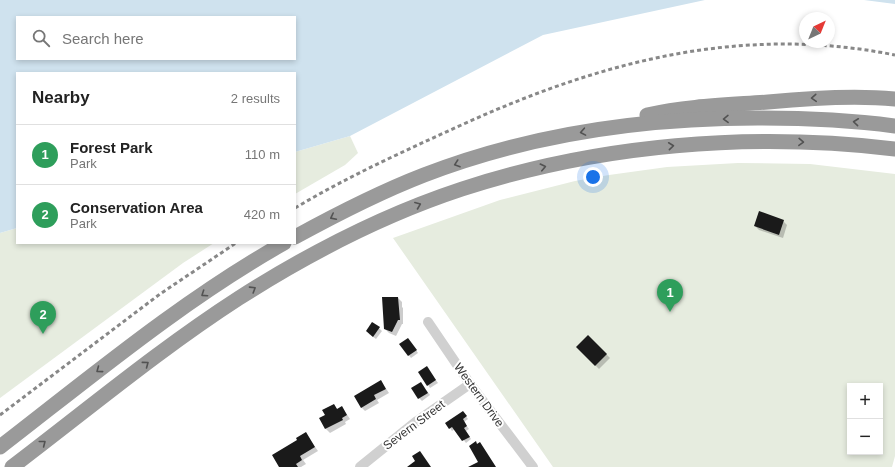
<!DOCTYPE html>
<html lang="en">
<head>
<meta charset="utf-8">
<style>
	:root { --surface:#fff; --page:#f6f6f6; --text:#222; --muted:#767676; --line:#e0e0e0; --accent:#ea580c }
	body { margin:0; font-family:Helvetica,sans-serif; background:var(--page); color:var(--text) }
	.controls { position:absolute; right:12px; bottom:12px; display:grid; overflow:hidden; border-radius:0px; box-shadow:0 2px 6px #0003 }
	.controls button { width:36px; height:36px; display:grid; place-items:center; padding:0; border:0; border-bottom:1px solid var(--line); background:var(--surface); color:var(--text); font:20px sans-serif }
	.compass { position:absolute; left:799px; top:12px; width:36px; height:36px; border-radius:50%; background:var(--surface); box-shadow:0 2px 6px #0003; rotate:43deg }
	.you { position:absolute; left:593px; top:177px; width:14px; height:14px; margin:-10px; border:3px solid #fff; border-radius:50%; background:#1a73e8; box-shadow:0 0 0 6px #1a73e833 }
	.badge { display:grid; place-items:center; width:26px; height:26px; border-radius:50%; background:var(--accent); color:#fff; font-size:13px; font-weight:700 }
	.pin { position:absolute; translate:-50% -33px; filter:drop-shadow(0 1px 2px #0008) }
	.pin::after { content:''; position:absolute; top:21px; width:14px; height:12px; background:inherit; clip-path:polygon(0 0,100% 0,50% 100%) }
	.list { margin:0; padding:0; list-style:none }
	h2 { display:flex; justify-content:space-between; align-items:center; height:52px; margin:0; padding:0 16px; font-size:17px }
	h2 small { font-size:13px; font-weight:400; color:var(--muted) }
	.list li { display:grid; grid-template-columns:26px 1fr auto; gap:12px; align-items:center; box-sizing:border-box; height:60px; padding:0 16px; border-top:1px solid var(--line) }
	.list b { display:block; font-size:15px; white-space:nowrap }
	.list p { margin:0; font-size:13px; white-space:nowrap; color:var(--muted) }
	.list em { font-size:13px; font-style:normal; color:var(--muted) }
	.icon { flex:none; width:22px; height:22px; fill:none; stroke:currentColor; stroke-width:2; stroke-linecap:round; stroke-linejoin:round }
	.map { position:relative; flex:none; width:895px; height:467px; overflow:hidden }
	.search { position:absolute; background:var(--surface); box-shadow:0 2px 6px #0003; left:16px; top:16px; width:280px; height:44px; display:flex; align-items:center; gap:10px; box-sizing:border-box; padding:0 14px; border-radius:0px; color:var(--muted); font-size:15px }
	.panel { position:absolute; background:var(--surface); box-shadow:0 2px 6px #0003; left:16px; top:72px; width:280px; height:172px; border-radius:0px }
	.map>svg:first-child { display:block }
	.green { fill:#e6ecdf; fill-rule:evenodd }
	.water { fill:#cfe2ee; fill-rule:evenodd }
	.shadow { fill:#0003 }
	.building { fill:#1a1a1a }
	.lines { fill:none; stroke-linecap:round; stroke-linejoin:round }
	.minor { stroke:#d0d0d0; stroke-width:10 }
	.highway { stroke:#9a9a9a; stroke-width:15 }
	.rail { stroke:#888; stroke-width:3; stroke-dasharray:4 3; stroke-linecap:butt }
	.oneway { stroke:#525252 }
	.labels { text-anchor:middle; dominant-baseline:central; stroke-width:4; stroke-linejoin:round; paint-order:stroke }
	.street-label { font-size:12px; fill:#333; stroke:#fff }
</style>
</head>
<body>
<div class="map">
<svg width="895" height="467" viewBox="0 0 895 467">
	<rect width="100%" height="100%" fill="#fff"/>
	<!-- green -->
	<g class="green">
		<polygon points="350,136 358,153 345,165 295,194 295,152"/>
		<path d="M738 163 810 164 895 174V456L892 467H553L393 238 500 200 575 181 609 175 667 167ZM850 386H880V452H850Z"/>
		<polygon points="17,228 17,243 214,243 183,263 0,398 0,233"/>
	</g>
	<!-- water -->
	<g class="water">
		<path d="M0 0H705L543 35 350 136 295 152V73H17V228L0 233ZM17 17H295V59H17Z"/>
		<polygon points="864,0 895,0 895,4"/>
	</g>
	<!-- shadow -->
	<g class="shadow">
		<polygon points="783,221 787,225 783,238 759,230 755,226"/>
		<polygon points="398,298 402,302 402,307 403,308 403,324 402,324 396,336 389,333 385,329"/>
		<polygon points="373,323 382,331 376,339 369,334"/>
		<polygon points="588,336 610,358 599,369 577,347"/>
		<polygon points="410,341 418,353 411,358 400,344"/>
		<polygon points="427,368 438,383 430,388 428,385"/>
		<polygon points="381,381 389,393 377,400 379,403 365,411 361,407"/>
		<polygon points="423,386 430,395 422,401 419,398"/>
		<polygon points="334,405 338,410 342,407 350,419 345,422 346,424 330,433 326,429 320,419 326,415"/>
		<polygon points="465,415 468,419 464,422 469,429 466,431 471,439 466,443 455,429 452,431 450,428"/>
		<polygon points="306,434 318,451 303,460 306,464 301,467 281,467"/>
	</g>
	<!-- building -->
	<g class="building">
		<polygon points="759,211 784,220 779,235 754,226"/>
		<polygon points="382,297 398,297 400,320 398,320 392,332 384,329"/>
		<polygon points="372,322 380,327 373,337 366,331"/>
		<polygon points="588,335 607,354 595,366 576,347"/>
		<polygon points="408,338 417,350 408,356 399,344"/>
		<polygon points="427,366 436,380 427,386 418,372"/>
		<polygon points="381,380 386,389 374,395 376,399 361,408 354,396"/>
		<polygon points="421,382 428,393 418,399 411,388"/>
		<polygon points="334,404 337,409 342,406 347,415 342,418 343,420 325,429 319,418 325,415 322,410"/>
		<polygon points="463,411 467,416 463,419 467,426 464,428 470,437 462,441 452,427 449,429 445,423"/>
		<polygon points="306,432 315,447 300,456 302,460 296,464 298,467 279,467 272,455 297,440 296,438"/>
		<polygon points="476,441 477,444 480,442 496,467 468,467 478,462 469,446"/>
		<polygon points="420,451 431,467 407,467 415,461 412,456"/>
	</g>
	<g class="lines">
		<!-- minor -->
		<g class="minor">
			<polyline points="428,322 470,384 533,467"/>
			<polyline points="360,467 417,421 470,384"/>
		</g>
		<!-- highway -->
		<g class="highway">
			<path d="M647 115C687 106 727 105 768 102 810 98 853 95 895 99"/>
			<path d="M295 237C337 214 380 192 424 175 530 134 645 118 758 118 804 118 850 120 895 126"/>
			<path d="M0 447C92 376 183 300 284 243"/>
			<path d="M12 467C87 410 160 349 239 298 308 254 383 215 462 189 600 144 750 132 895 149"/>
		</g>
		<!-- rail -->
		<g class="rail">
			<path d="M295 208C347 177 402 152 457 127 599 62 739 24 895 55"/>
			<polyline points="0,415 160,294 236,243"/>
		</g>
	</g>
	<!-- one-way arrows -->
	<defs><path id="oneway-chevron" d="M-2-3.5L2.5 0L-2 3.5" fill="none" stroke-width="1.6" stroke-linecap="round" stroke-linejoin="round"/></defs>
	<g class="oneway">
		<use href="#oneway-chevron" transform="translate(814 98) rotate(176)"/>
		<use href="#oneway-chevron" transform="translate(726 119) rotate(179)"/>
		<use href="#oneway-chevron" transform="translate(856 122) rotate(-174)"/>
		<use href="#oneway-chevron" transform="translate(583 132) rotate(170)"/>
		<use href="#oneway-chevron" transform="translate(801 142) rotate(2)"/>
		<use href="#oneway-chevron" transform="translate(671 146) rotate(-6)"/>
		<use href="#oneway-chevron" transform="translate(457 164) rotate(161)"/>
		<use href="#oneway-chevron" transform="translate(543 167) rotate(-13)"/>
		<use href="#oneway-chevron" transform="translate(418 205) rotate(-22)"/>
		<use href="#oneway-chevron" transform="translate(333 217) rotate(153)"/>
		<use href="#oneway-chevron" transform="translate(253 289) rotate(-32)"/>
		<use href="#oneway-chevron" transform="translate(204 294) rotate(146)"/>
		<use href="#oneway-chevron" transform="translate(146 364) rotate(-37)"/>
		<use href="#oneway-chevron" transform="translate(99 370) rotate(143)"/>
		<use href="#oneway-chevron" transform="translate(43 443) rotate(-38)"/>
	</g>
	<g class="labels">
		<!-- street labels -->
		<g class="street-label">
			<text transform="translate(479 395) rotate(54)">Western Drive</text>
			<text transform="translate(414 425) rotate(-37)">Severn Street</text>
		</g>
	</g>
</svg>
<div class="controls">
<button>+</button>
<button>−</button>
</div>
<svg class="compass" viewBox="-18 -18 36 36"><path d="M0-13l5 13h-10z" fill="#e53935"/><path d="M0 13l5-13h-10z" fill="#767676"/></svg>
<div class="you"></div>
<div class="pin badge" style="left:670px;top:312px;background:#2e9e5b">1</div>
<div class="pin badge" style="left:43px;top:334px;background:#2e9e5b">2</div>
<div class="search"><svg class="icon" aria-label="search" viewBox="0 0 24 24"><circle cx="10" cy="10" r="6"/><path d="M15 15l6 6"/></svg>Search here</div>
<section class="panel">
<h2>Nearby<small>2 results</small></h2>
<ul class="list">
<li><span class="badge" style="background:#2e9e5b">1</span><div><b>Forest Park</b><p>Park</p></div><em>110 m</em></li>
<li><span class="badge" style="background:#2e9e5b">2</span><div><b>Conservation Area</b><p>Park</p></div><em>420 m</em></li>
</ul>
</section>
</div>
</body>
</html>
